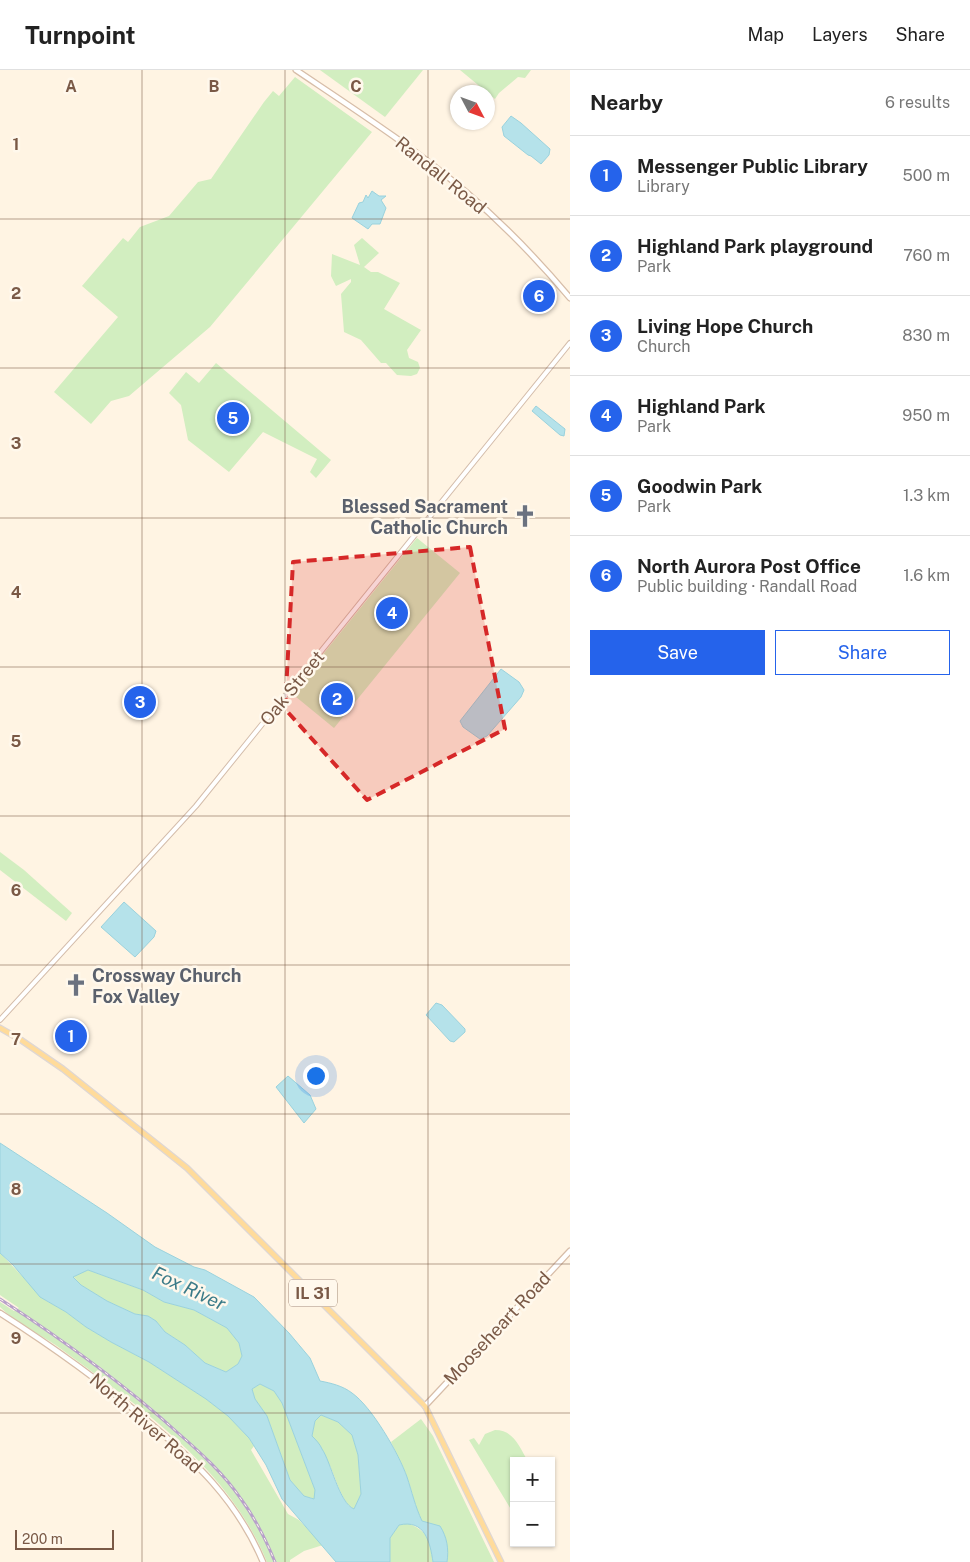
<!DOCTYPE html>
<html lang="en">
<head>
<meta charset="utf-8">
<style>
	:root { --surface:#fff; --page:#f2f2f2; --text:#222; --muted:#767676; --line:#e0e0e0; --accent:#2563eb }
	body { margin:0; font-family:"Public Sans",sans-serif; background:var(--page); color:var(--text) }
	.controls { position:absolute; right:15px; bottom:15px; display:grid; overflow:hidden; border-radius:0px; box-shadow:0 1px 4px #0004 }
	.controls button { width:45px; height:45px; display:grid; place-items:center; padding:0; border:0; border-bottom:1px solid var(--line); background:var(--surface); color:var(--text); font:25px sans-serif }
	.compass { position:absolute; left:450px; top:15px; width:45px; height:45px; border-radius:50%; background:var(--surface); box-shadow:0 1px 4px #0004; rotate:131deg }
	.scale { position:absolute; left:15px; bottom:12px; width:99px; box-sizing:border-box; padding-left:5px; border:2px solid #7a5946; border-top:0; font-size:14px; line-height:18px; white-space:nowrap; color:#7a5946; -webkit-text-stroke:4px #fff8ec; paint-order:stroke }
	.you { position:absolute; left:315px; top:1005px; width:18px; height:18px; margin:-12px; border:4px solid #fff; border-radius:50%; background:#1a73e8; box-shadow:0 0 0 8px #1a73e833 }
	.badge { display:grid; place-items:center; width:32px; height:32px; border-radius:50%; background:var(--accent); color:#fff; font-size:16px; font-weight:700 }
	.pin { position:absolute; translate:-50% -50%; border:2px solid #fff; box-shadow:0 1px 5px #0006 }
	.list { margin:0; padding:0; list-style:none }
	h2 { display:flex; justify-content:space-between; align-items:center; height:65px; margin:0; padding:0 20px; font-size:21px }
	h2 small { font-size:16px; font-weight:400; color:var(--muted) }
	.list li { display:grid; grid-template-columns:32px 1fr auto; gap:15px; align-items:center; box-sizing:border-box; height:80px; padding:0 20px; border-top:1px solid var(--line) }
	.list b { display:block; font-size:19px; white-space:nowrap }
	.list p { margin:0; font-size:16px; white-space:nowrap; color:var(--muted) }
	.list em { font-size:16px; font-style:normal; color:var(--muted) }
	.actions { display:flex; gap:10px; padding:15px 20px }
	.actions a { flex:1; padding:11px 0; border:1px solid var(--accent); border-radius:0px; text-align:center; font-size:18px; color:var(--accent) }
	.actions .main { background:var(--accent); color:#fff }
	.map { position:relative; flex:none; width:570px; height:1492px; overflow:hidden }
	header { display:flex; align-items:center; gap:30px; box-sizing:border-box; height:70px; padding:0 25px; background:var(--surface); border-bottom:1px solid var(--line) }
	header strong { font-size:24px }
	nav { display:flex; gap:28px; margin-inline-start:auto; font-size:18px }
	main { display:flex }
	aside { flex:1; background:var(--surface) }
	.map>svg:first-child { display:block }
	.green { fill:#d2eec0 }
	.water { fill:#b5e2ea; stroke:#9ad2dd; fill-rule:evenodd }
	.lines { fill:none; stroke-linecap:round; stroke-linejoin:round }
	.tertiary-casing { stroke:#d4bdab; stroke-width:6 }
	.secondary-casing { stroke:#d7bda8; stroke-width:7 }
	.primary-casing { stroke:#dfd7d3; stroke-width:7 }
	.tertiary { stroke:#fff; stroke-width:4 }
	.secondary { stroke:#fff; stroke-width:4.5 }
	.primary { stroke:#ffdb9a; stroke-width:4.5 }
	.rail-casing { stroke:#b7a0ca; stroke-width:3 }
	.rail { stroke:#fff8ec; stroke-width:1; stroke-dasharray:4; stroke-linecap:butt }
	.marked { fill:#d62828; fill-opacity:0.2; stroke:#d62828; stroke-width:4; stroke-dasharray:10 6; stroke-linejoin:round }
	.grid { fill:none; stroke:#7a5946; stroke-width:1; stroke-opacity:0.55 }
	.labels { text-anchor:middle; dominant-baseline:central; stroke-width:5; stroke-linejoin:round; paint-order:stroke }
	.shield { fill:#fff8ec; stroke:#a28978; stroke-width:1 }
	.shield-label { font-size:16px; font-weight:bold; fill:#7a5946 }
	.street-label { font-size:18px; fill:#7a5946; stroke:#fff8ec }
	.worship-label { font-size:18px; font-weight:bold; fill:#5b616d; stroke:#fff8ec; text-anchor:end }
	.water-label { font-size:19px; font-style:italic; fill:#3b7b88; stroke:#fff8ec }
	.grid-label { font-size:16px; text-anchor:middle; font-weight:bold; fill:#7a5946; stroke:#fff8ec; stroke-width:5; stroke-linejoin:round; paint-order:stroke }
</style>
</head>
<body>
<header>
<strong>Turnpoint</strong>
<nav><a>Map</a><a>Layers</a><a>Share</a></nav>
</header>
<main>
<div class="map">
<svg width="570" height="1492" viewBox="0 0 570 1492">
	<rect width="100%" height="100%" fill="#fff4e3"/>
	<!-- green -->
	<g class="green">
		<polygon points="320,0 423,0 385,47"/>
		<polygon points="460,0 531,0 525,8 518,7 499,23 495,29"/>
		<polygon points="295,7 372,62 210,257 129,326 111,331 91,354 54,322 118,247 82,216 123,168 128,172 140,157 169,146 198,112 211,109 264,32 273,21 279,26"/>
		<polygon points="362,168 379,183 364,197 371,202 378,202 400,213 384,239 421,260 407,280 409,288 418,292 420,298 417,304 411,306 397,305 386,293 381,293 361,270 344,262 341,224 351,212 351,209 336,216 331,206 332,184 360,195 354,175"/>
		<polygon points="216,293 331,390 316,408 310,402 317,389 263,362 229,402 188,370 181,335 169,323 186,302 199,313"/>
		<polygon points="417,468 460,503 334,658 290,622 324,583"/>
		<polygon points="0,782 24,800 72,843 66,851 0,800"/>
		<path d="M0 1183 45 1230 66 1242 86 1257 111 1272 149 1292 206 1329 228 1346 249 1368 254 1376 251 1380 288 1444 299 1450 323 1475 304 1481 290 1490V1492H267C227 1395 138 1336 57 1276 38 1263 16 1253 0 1237V1232L14 1241 19 1238 0 1225Z"/>
		<polygon points="88,1200 143,1220 164,1232 194,1240 227,1258 239,1273 242,1286 238,1294 226,1302 205,1293 185,1275 165,1262 156,1251 148,1246 135,1244 107,1231 81,1215 73,1206"/>
		<polygon points="260,1314 274,1321 282,1333 315,1420 315,1429 304,1426 290,1410 267,1346 255,1329 252,1319"/>
		<path d="M321 1345 338 1352 352 1365 358 1385 361 1424 354 1439C342 1434 335 1405 329 1394 324 1384 318 1375 312 1366L315 1351Z"/>
		<path d="M421 1349 433 1366 494 1492H447L448 1484 432 1454 422 1451C414 1435 413 1422 406 1405 402 1394 396 1383 391 1372Z"/>
		<path d="M495 1360C514 1360 519 1377 528 1391H514V1440L512 1441 469 1370 474 1368 479 1375 485 1364Z"/>
		<path d="M408 1453C429 1462 430 1471 433 1492H390V1468L399 1455Z"/>
	</g>
	<!-- water -->
	<g class="water">
		<polygon points="511,46 521,53 550,79 549,85 541,94 531,86 528,85 504,66 502,57"/>
		<polygon points="372,121 379,126 386,126 381,130 386,138 380,154 372,154 368,159 352,148 359,133 363,132 366,125 368,128"/>
		<polygon points="536,336 565,359 564,366 560,365 532,341"/>
		<polygon points="501,599 519,612 524,620 521,627 487,666 480,669 463,657 460,651"/>
		<polygon points="124,832 156,861 154,867 135,887 101,857"/>
		<polygon points="436,933 442,935 465,959 465,962 454,972 450,971 426,945"/>
		<polygon points="288,1006 310,1025 316,1039 304,1053 276,1017"/>
		<path d="M0 1073 107 1143 155 1177 194 1197 205 1200 254 1227 289 1263 310 1288 320 1311C331 1313 343 1316 352 1323 372 1337 399 1384 407 1407 412 1422 415 1436 422 1451L440 1456C447 1467 449 1479 447 1492H433C430 1472 425 1449 399 1455L390 1468V1492H336L282 1429 266 1395 249 1368 228 1346 206 1329 149 1292 111 1272 86 1257 66 1242 40 1227 13 1195 0 1183ZM88 1200 143 1220 164 1232 194 1240 227 1258 239 1273 242 1286 238 1294 226 1302 205 1293 185 1275 165 1262 156 1251 148 1246 135 1244 107 1231 81 1215 73 1207ZM260 1314 274 1321 282 1333 315 1420 314 1429 304 1426 290 1410 267 1346 255 1329 252 1319ZM321 1345 338 1352 352 1365 358 1385 361 1424 354 1439C339 1433 331 1392 322 1379 320 1374 316 1370 312 1366L315 1351Z"/>
	</g>
	<g class="lines">
		<defs>
			<polyline id="tertiary" points="0,950 196,736 570,273"/>
			<g id="secondary">
				<path d="M296 0C354 39 413 77 466 122 503 154 539 191 570 228"/>
				<path d="M0 1243C50 1275 98 1309 144 1348 194 1390 237 1430 263 1492"/>
				<polyline points="425,1336 570,1181"/>
			</g>
			<polyline id="primary" points="0,958 21,970 63,999 187,1098 425,1336 501,1492"/>
		</defs>
		<!-- tertiary casing -->
		<use href="#tertiary" class="tertiary-casing"/>
		<!-- secondary casing -->
		<use href="#secondary" class="secondary-casing"/>
		<!-- primary casing -->
		<use href="#primary" class="primary-casing"/>
		<!-- tertiary -->
		<use href="#tertiary" class="tertiary"/>
		<!-- secondary -->
		<use href="#secondary" class="secondary"/>
		<!-- primary -->
		<use href="#primary" class="primary"/>
		<defs>
			<path id="rail" d="M0 1229C63 1270 123 1313 178 1363 201 1383 224 1404 241 1429 255 1448 266 1470 275 1492"/>
		</defs>
		<!-- rail casing -->
		<use href="#rail" class="rail-casing"/>
		<!-- rail -->
		<use href="#rail" class="rail"/>
	</g>
	<!-- marked area -->
	<path class="marked" d="M470 477 505 659 367 730 285 639 293 492Z"/>
	<!-- grid -->
	<path class="grid" d="M142 0V1492M285 0V1492M428 0V1492M0 149H570M0 298H570M0 448H570M0 597H570M0 746H570M0 895H570M0 1044H570M0 1194H570M0 1343H570"/>
	<!-- icons -->
	<defs>
		<symbol id="church-bare" viewBox="-9 -9 18 18"><path d="M-1.2-6h2.4v3.5h3.3v2.4h-3.3V6h-2.4V-.1h-3.3v-2.4h3.3Z" fill="#6b7280" stroke="#fff8ec" stroke-width="2.5" paint-order="stroke"/></symbol>
	</defs>
	<g fill-rule="evenodd">
		<use href="#church-bare" x="509" y="430" width="32" height="32"/>
		<use href="#church-bare" x="60" y="899" width="32" height="32"/>
	</g>
	<g class="labels">
		<!-- shield labels -->
		<rect class="shield" x="289" y="1209.5" width="48" height="27" rx="4"/>
		<g class="shield-label">
			<text x="313" y="1223">IL 31</text>
		</g>
		<!-- street labels -->
		<g class="street-label">
			<text transform="translate(441 105) rotate(39)">Randall Road</text>
			<text transform="translate(292 618) rotate(-51)">Oak Street</text>
			<text transform="translate(497 1258) rotate(-47)">Mooseheart Road</text>
			<text transform="translate(146 1353) rotate(41)">North River Road</text>
		</g>
		<!-- worship labels -->
		<g class="worship-label">
			<text x="508" y="436">Blessed Sacrament<tspan x="508" dy="21">Catholic Church</tspan></text>
			<text x="92" y="905" text-anchor="start">Crossway Church<tspan x="92" dy="21">Fox Valley</tspan></text>
		</g>
		<!-- water labels -->
		<g class="water-label">
			<text transform="translate(189 1218) rotate(25)">Fox River</text>
		</g>
	</g>
	<g class="grid-label">
		<text x="71" y="22">A</text>
		<text x="214" y="22">B</text>
		<text x="356" y="22">C</text>
		<text x="16" y="80">1</text>
		<text x="16" y="229">2</text>
		<text x="16" y="379">3</text>
		<text x="16" y="528">4</text>
		<text x="16" y="677">5</text>
		<text x="16" y="826">6</text>
		<text x="16" y="975">7</text>
		<text x="16" y="1125">8</text>
		<text x="16" y="1274">9</text>
	</g>
</svg>
<div class="controls">
<button>+</button>
<button>−</button>
</div>
<svg class="compass" viewBox="-18 -18 36 36"><path d="M0-13l5 13h-10z" fill="#e53935"/><path d="M0 13l5-13h-10z" fill="#767676"/></svg>
<div class="scale">200 m</div>
<div class="you"></div>
<div class="pin badge" style="left:71px;top:966px">1</div>
<div class="pin badge" style="left:337px;top:629px">2</div>
<div class="pin badge" style="left:140px;top:632px">3</div>
<div class="pin badge" style="left:392px;top:543px">4</div>
<div class="pin badge" style="left:233px;top:348px">5</div>
<div class="pin badge" style="left:539px;top:226px">6</div>
</div>
<aside>
<h2>Nearby<small>6 results</small></h2>
<ul class="list">
<li><span class="badge">1</span><div><b>Messenger Public Library</b><p>Library</p></div><em>500 m</em></li>
<li><span class="badge">2</span><div><b>Highland Park playground</b><p>Park</p></div><em>760 m</em></li>
<li><span class="badge">3</span><div><b>Living Hope Church</b><p>Church</p></div><em>830 m</em></li>
<li><span class="badge">4</span><div><b>Highland Park</b><p>Park</p></div><em>950 m</em></li>
<li><span class="badge">5</span><div><b>Goodwin Park</b><p>Park</p></div><em>1.3 km</em></li>
<li><span class="badge">6</span><div><b>North Aurora Post Office</b><p>Public building · Randall Road</p></div><em>1.6 km</em></li>
</ul>
<div class="actions"><a class="main">Save</a><a>Share</a></div>
</aside>
</main>
</body>
</html>
